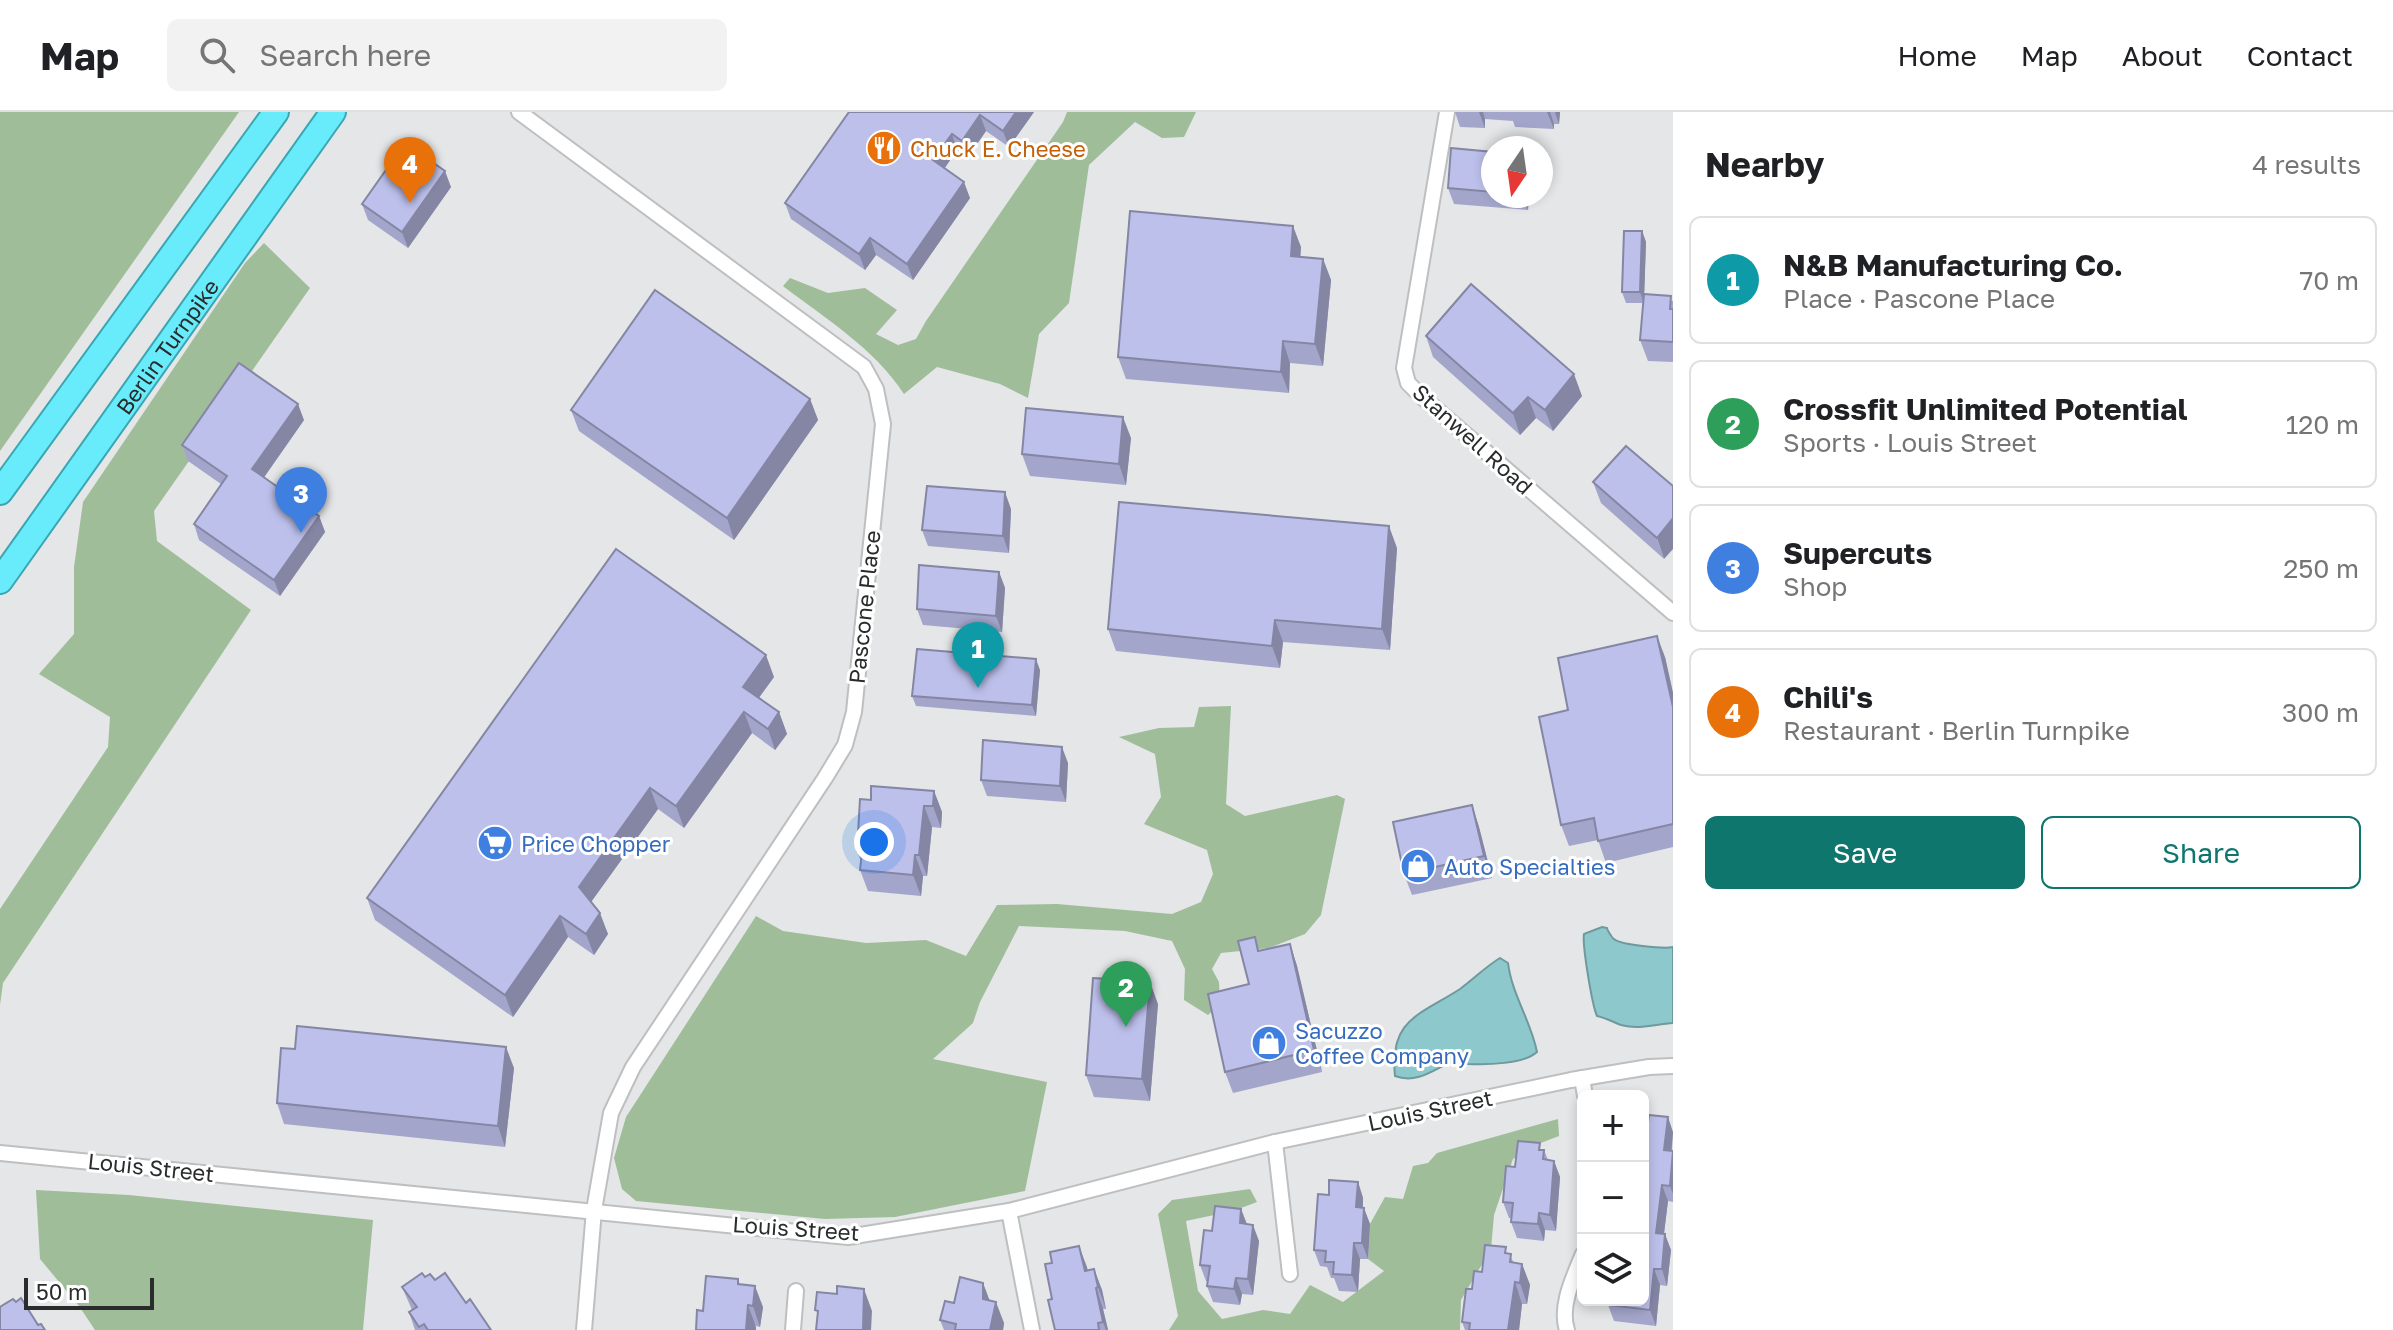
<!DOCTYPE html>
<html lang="en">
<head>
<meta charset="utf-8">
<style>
	:root { --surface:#fff; --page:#f2f2f2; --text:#202124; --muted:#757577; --line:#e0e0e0; --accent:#0f766e }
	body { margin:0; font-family:"Golos Text",sans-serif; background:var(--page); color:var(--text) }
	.controls { position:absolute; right:24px; bottom:24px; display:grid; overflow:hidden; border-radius:12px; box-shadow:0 4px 12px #0003 }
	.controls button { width:72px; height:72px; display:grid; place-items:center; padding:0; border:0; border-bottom:2px solid var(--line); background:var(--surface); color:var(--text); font:40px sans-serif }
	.compass { position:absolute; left:1481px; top:24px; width:72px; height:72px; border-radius:50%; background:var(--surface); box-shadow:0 4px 12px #0003; rotate:193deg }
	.scale { position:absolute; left:24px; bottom:20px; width:130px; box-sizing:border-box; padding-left:8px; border:4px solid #2a2b2b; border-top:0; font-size:22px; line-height:28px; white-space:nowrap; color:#2a2b2b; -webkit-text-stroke:6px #fff; paint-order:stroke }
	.you { position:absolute; left:874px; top:730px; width:28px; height:28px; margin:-20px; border:6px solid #fff; border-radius:50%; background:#1a73e8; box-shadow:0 0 0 12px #1a73e833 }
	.badge { display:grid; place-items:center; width:52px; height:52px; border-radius:50%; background:var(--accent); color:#fff; font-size:26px; font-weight:700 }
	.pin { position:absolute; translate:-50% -66px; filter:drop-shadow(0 2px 4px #0008) }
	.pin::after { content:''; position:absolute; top:42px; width:28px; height:24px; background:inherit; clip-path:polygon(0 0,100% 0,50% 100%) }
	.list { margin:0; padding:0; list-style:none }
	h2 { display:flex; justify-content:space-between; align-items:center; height:104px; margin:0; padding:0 32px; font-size:34px }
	h2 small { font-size:26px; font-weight:400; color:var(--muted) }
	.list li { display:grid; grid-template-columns:52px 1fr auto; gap:24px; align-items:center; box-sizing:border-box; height:128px; margin:0 16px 16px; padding:0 16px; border:2px solid var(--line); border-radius:12px }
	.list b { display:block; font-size:30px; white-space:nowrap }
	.list p { margin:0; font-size:26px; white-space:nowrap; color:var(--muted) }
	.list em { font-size:26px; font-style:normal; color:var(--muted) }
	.actions { display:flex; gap:16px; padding:24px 32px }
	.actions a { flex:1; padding:18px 0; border:2px solid var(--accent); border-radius:12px; text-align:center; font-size:28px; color:var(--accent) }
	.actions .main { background:var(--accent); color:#fff }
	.icon { flex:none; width:44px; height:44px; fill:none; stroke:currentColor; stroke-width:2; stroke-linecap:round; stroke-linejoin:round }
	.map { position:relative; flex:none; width:1673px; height:1218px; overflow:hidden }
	header { display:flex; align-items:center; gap:48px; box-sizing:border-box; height:112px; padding:0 40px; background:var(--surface); border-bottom:2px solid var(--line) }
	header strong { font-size:38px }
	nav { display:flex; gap:44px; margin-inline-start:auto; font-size:28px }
	.search { width:560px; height:72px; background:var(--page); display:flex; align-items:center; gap:20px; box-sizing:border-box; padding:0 28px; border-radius:12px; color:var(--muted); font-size:30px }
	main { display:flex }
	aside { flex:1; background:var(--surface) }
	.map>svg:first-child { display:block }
	.green { fill:#a0bd9a }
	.water { fill:#8dc8cd; stroke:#6f999c; stroke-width:2 }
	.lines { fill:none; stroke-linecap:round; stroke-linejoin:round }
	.minor-casing { stroke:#bdbfc1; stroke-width:18 }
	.trunk-casing { stroke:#3aa6b2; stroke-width:28 }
	.minor { stroke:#fff; stroke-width:14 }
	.trunk { stroke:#68ecfb; stroke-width:24 }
	.wall { fill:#a3a5ca }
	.shaded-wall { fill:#8486a4 }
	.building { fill:#bdc0eb; stroke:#8486a4; stroke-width:2 }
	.labels { text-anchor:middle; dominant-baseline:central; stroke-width:6; stroke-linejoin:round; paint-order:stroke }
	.food-label { font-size:22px; fill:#c56008; stroke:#fff; text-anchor:start }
	.street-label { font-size:22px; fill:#2a2b2b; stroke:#fff }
	.shop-label { font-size:22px; fill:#366cbe; stroke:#fff; text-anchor:start }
</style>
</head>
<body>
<header>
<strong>Map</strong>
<div class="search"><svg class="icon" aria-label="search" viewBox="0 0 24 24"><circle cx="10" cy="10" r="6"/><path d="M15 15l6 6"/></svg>Search here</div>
<nav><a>Home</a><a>Map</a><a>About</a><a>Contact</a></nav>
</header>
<main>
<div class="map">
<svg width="1673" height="1218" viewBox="0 0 1673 1218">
	<rect width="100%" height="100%" fill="#e4e6e8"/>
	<!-- green -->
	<g class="green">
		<polygon points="0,0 239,0 0,339"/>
		<path d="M1067 0H1196L1184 25 1162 26 1135 10 1089 53 1069 191 1039 222 1028 286 1000 272 937 255 904 282C874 236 826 207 783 174L790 166 828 181 865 176 897 198 876 222 898 233 916 227 926 209 1063 10Z"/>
		<polygon points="264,131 310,176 154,399 157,429 251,498 3,871 0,893 0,797 108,635 110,605 39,562 74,522 74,455 83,390 245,151"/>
		<polygon points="1231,594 1226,692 1245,704 1337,683 1345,687 1321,803 1305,822 1269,836 1221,841 1212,857 1219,870 1220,892 1208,903 1184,888 1185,857 1172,829 1125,819 1019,814 980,890 973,911 933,947 1047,970 1025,1079 895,1105 825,1107 636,1089 622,1077 614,1046 626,1005 756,804 783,819 866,831 926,828 966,844 997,793 1057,792 1172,802 1201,790 1213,762 1207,738 1144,712 1161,685 1155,642 1119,625 1159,616 1194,615 1199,595"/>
		<polygon points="1558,1007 1559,1024 1538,1032 1513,1047 1494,1103 1491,1137 1461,1188 1460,1218 1169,1218 1178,1204 1158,1102 1172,1088 1250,1077 1257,1090 1233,1099 1186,1109 1198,1179 1222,1207 1263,1198 1290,1202 1310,1173 1343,1190 1384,1159 1368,1147 1370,1112 1385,1085 1403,1087 1413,1054 1428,1051 1437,1041"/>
		<polygon points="36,1078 129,1083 373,1108 363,1218 95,1218 79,1194 40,1147"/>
	</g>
	<!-- water -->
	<g class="water">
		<path d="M1602 815 1607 816C1607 818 1613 827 1614 827 1620 833 1665 837 1673 835V911C1655 912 1640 918 1621 913 1613 910 1606 906 1597 904 1592 893 1582 832 1584 822Z"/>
		<path d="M1500 846 1508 851C1512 883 1531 909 1537 940 1524 952 1486 953 1468 952L1464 946C1440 950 1422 974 1395 964 1389 907 1420 903 1460 877 1474 867 1485 855 1500 846Z"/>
	</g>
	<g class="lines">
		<defs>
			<g id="minor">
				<polyline points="519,0 864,255 876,277 883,312 854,600 845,633 825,666 633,955 611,1001 594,1098 584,1218"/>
				<polyline points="1447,0 1404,256 1408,271 1421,284 1673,501"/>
				<polyline points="1582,966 1585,984"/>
				<polyline points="1275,1030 1290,1162"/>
				<polyline points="0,1041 848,1125 1009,1099 1275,1030 1571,968 1649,955 1673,954"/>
				<polyline points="1009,1099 1032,1218"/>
				<polyline points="793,1218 796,1179"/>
				<path d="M1567 1218C1559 1194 1574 1164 1583 1142"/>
			</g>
			<g id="trunk">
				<polyline points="0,380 276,0"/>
				<path id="s1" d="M0 469 333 0"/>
			</g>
		</defs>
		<!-- minor casing -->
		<use href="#minor" class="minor-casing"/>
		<!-- trunk casing -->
		<use href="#trunk" class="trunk-casing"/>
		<!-- minor -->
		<use href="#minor" class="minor"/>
		<!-- trunk -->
		<use href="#trunk" class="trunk"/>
	</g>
	<!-- wall -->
	<g class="wall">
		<polygon points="849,0 1034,0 1009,35 986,19 968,45 957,38 945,56 970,86 913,168 876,143 865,158 791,107 785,91"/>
		<polygon points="1455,0 1560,0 1559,12 1554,12 1554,17 1515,15 1513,9 1485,7 1485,16 1460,15"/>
		<polygon points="1493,40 1493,84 1529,84 1528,98 1454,92 1448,76"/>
		<polygon points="451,75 408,136 368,108 362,92"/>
		<polygon points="1642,119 1646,130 1644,182 1673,189 1673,250 1648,249 1640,228 1644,191 1626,191 1622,180"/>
		<polygon points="1301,135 1300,145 1323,147 1331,168 1323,254 1290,251 1289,281 1126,267 1118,245"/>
		<polygon points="1426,224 1582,284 1553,319 1536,306 1520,323 1433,245"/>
		<polygon points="810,287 818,308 734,428 579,319 571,298"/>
		<polygon points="304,308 264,365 319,404 325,420 280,484 199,428 194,412 221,372 188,349 182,333"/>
		<polygon points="1131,326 1126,373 1030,364 1022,342"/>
		<polygon points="1626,334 1664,447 1601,391 1593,370"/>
		<polygon points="1011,397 1009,441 928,434 922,418"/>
		<polygon points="1397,436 1390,538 1283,530 1280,556 1116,539 1108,517"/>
		<polygon points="999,460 1005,476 1002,520 923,513 917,497"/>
		<polygon points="1665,545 1673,581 1673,735 1606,751 1598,728 1569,734 1561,713"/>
		<polygon points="1040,558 1036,604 916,594 912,584"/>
		<polygon points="774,565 759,586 779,600 787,622 775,638 752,621 684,716 658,697 591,790 608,822 594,843 568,825 513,905 375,808 367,786"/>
		<polygon points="1068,651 1066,690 987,684 981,668"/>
		<polygon points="934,679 942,700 941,716 932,715 927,764 923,764 921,784 868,779 860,758 861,750 857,739 871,688"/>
		<polygon points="1472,693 1479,715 1492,766 1412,783 1404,762"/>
		<polygon points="1290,832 1297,854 1322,960 1233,981 1225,960 1260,838"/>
		<polygon points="1158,892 1150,989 1094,985 1086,963"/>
		<polygon points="514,956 505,1035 284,1012 277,991"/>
		<polygon points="1643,1016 1673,1020 1672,1038 1673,1039 1673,1090 1668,1089 1664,1122 1671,1138 1667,1174 1660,1173 1656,1214 1614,1209 1608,1193 1643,1188"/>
		<polygon points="1542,1038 1544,1038 1548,1048 1554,1049 1560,1065 1556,1119 1545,1118 1544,1129 1517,1126 1511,1110 1512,1106 1509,1106 1503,1090 1515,1055"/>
		<polygon points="1358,1070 1363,1086 1363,1095 1370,1112 1368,1147 1360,1147 1358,1180 1339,1179 1334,1166 1331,1166 1327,1155 1320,1154 1314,1138 1329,1083"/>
		<polygon points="1241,1097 1247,1112 1259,1129 1253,1183 1242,1182 1240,1193 1213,1190 1207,1174 1208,1170 1206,1169 1200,1153 1212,1119"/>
		<polygon points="1509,1142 1514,1151 1522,1152 1530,1173 1527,1192 1522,1192 1519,1218 1465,1218 1462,1210 1472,1177"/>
		<polygon points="1094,1157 1102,1178 1106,1197 1103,1197 1108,1218 1055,1218 1052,1187 1088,1158"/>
		<polygon points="425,1165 435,1168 466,1191 491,1218 415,1218 409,1200 412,1198 402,1175"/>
		<polygon points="738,1167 740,1173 763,1195 760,1215 703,1199"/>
		<polygon points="983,1171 989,1188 1004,1211 1003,1218 944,1218 940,1208 954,1191"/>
	</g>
	<!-- shaded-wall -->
	<g class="shaded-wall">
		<polygon points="1016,0 1034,0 1009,35 1003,19"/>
		<polygon points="1479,0 1483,0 1485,7 1485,16"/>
		<polygon points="1547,0 1550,0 1554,12 1554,17"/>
		<polygon points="1555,0 1560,0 1559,12"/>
		<polygon points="980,3 986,19 968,45 962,29"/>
		<polygon points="952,22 957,38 939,64 933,48"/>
		<polygon points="445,59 451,75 408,136 402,120"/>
		<polygon points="964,70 970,86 913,168 907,152"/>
		<polygon points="1522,84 1529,84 1528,98"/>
		<polygon points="1293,114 1301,135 1299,166 1291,144"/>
		<polygon points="1642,119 1646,130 1644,191 1640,180"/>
		<polygon points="870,126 876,143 865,158 859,142"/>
		<polygon points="1323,147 1331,168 1323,254 1315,232"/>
		<polygon points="1283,229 1290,251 1289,281 1281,260"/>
		<polygon points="1574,262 1582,284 1553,319 1545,298"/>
		<polygon points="1528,285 1536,306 1520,323 1513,301"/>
		<polygon points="810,287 818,308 734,428 727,406"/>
		<polygon points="298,292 304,308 258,374 252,357"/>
		<polygon points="1123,305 1131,326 1126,373 1119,352"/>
		<polygon points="1005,380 1011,397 1009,441 1003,424"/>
		<polygon points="319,404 325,420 280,484 274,468"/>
		<polygon points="1673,406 1673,437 1664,447 1657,426"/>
		<polygon points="1389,414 1397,436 1390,538 1382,517"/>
		<polygon points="999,460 1005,476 1002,520 996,504"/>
		<polygon points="1275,508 1283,530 1280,556 1272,534"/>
		<polygon points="1657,524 1665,545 1673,581 1673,595"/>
		<polygon points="766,543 774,565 751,596 743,575"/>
		<polygon points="1036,547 1040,558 1036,604 1032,593"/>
		<polygon points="744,600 752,621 684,716 676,694"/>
		<polygon points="779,600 787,622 775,638 768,617"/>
		<polygon points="1062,635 1068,651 1066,690 1060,674"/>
		<polygon points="650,676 658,697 586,797 579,775"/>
		<polygon points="934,679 942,700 941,716 933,694"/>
		<polygon points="1472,693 1479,715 1492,766 1484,744"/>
		<polygon points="924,694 932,715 927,764 919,743"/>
		<polygon points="915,743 923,764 921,784 913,763"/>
		<polygon points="600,801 608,822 594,843 586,822"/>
		<polygon points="560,804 568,825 513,905 505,883"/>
		<polygon points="1290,832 1297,854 1322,960 1314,938"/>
		<polygon points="1150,870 1158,892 1150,989 1142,967"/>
		<polygon points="506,935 514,956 505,1035 498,1014"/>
		<polygon points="1668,1005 1673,1020 1670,1054 1664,1038"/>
		<polygon points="1673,1047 1673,1082 1670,1074"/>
		<polygon points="1554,1049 1560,1065 1556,1119 1550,1103"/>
		<polygon points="1358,1070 1363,1086 1362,1111 1356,1095"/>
		<polygon points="1662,1073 1668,1089 1662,1137 1656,1121"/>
		<polygon points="1364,1096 1370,1112 1368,1147 1362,1131"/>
		<polygon points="1241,1097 1247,1113 1240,1111"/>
		<polygon points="1539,1101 1545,1118 1544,1129 1538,1112"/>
		<polygon points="1253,1113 1259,1129 1253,1183 1248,1167"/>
		<polygon points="1665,1122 1671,1138 1667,1174 1662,1157"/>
		<polygon points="1354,1131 1360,1147 1358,1180 1352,1163"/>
		<polygon points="1079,1134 1087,1155 1093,1180 1085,1159"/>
		<polygon points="1522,1152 1530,1173 1527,1192 1520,1171"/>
		<polygon points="1094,1157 1102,1178 1106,1197 1098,1175"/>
		<polygon points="1654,1157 1660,1173 1656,1214 1650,1198"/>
		<polygon points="1236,1166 1242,1182 1240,1193 1234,1177"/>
		<polygon points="1515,1170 1522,1192 1519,1218 1508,1218"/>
		<polygon points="983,1171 991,1192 983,1187"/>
		<polygon points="755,1174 763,1195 760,1215 753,1194"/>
		<polygon points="1096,1176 1103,1197 1108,1218 1106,1218 1103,1210"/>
		<polygon points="864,1177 872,1199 871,1218 863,1218"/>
		<polygon points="996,1190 1004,1211 1003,1218 990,1218"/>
		<polygon points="748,1193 756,1215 756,1218 746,1218"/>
	</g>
	<!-- building -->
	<g class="building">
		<polygon points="849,0 1016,0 1003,19 980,3 962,29 952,22 933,48 964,70 907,152 870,126 859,142 785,91"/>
		<polygon points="405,31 445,59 402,120 362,92"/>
		<polygon points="1507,33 1533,36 1507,36"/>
		<polygon points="1451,36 1493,40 1493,80 1448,76"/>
		<polygon points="1130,99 1293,114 1291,144 1323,147 1315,232 1283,229 1281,260 1118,245"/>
		<polygon points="1624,119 1642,119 1640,180 1622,180"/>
		<polygon points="1471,172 1574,262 1545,298 1528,285 1513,301 1426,224"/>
		<polygon points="655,178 810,287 727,406 571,298"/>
		<polygon points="1644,182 1671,184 1670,197 1673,197 1673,230 1640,228"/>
		<polygon points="239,251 298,292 252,357 319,404 274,468 194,412 227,364 182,333"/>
		<polygon points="1026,296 1123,305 1119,352 1022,342"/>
		<polygon points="1626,334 1673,374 1673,406 1657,426 1593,370"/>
		<polygon points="927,374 1005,380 1003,424 922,418"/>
		<polygon points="1119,390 1389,414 1382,517 1275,508 1272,534 1108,517"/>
		<polygon points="616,437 766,543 743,575 779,600 768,617 744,600 676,694 650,676 579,775 600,801 586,822 560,804 505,883 367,786"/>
		<polygon points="919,453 999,460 996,504 917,497"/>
		<polygon points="1657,524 1673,595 1673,712 1598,729 1594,706 1561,713 1539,605 1568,598 1558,546"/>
		<polygon points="917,537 1036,547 1032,593 912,584"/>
		<polygon points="983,628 1062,635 1060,674 981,668"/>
		<polygon points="871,674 934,679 933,694 924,694 919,743 915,743 913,763 860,758 862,740 857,739 860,687 871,688"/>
		<polygon points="1472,693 1484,744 1404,762 1393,710"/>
		<polygon points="1255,825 1258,839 1290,832 1314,938 1225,960 1208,882 1249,872 1238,829"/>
		<polygon points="1093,866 1150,870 1142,967 1086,963"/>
		<polygon points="297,914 506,935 498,1014 277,991 281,936 295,937"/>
		<polygon points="1649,1003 1668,1005 1664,1038 1673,1039 1670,1074 1662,1073 1656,1121 1665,1122 1662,1157 1654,1157 1650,1198 1608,1193 1609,1188 1643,1188 1643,1016 1647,1017"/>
		<polygon points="1518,1029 1540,1031 1539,1038 1544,1038 1543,1047 1554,1049 1550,1103 1539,1101 1538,1112 1511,1110 1513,1091 1503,1090 1506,1054 1515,1055"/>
		<polygon points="1329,1068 1358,1070 1356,1095 1364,1096 1362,1131 1354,1131 1352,1163 1333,1162 1334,1150 1325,1150 1326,1139 1314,1138 1318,1082 1329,1083"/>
		<polygon points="1215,1094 1241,1097 1240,1111 1253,1113 1248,1167 1236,1166 1234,1177 1207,1174 1210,1154 1200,1153 1204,1118 1212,1119"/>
		<polygon points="1485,1133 1506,1135 1505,1141 1511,1142 1510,1150 1522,1152 1520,1171 1515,1170 1508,1218 1469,1218 1470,1211 1462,1210 1466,1177 1472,1177 1474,1159 1482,1160"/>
		<polygon points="1079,1134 1085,1159 1094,1157 1098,1175 1096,1176 1103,1210 1098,1211 1099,1218 1055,1218 1048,1188 1052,1187 1045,1152 1052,1151 1050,1140"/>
		<polygon points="422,1161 425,1165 430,1162 435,1168 445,1161 466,1191 470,1187 491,1218 428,1218 424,1212 419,1215 409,1200 417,1195 402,1175"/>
		<polygon points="706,1164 738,1167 738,1172 755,1174 753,1194 748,1193 746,1218 696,1218 697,1198 703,1199"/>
		<polygon points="960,1165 983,1171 983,1187 996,1190 990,1218 955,1218 956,1212 940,1208 945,1189 954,1191"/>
		<polygon points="837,1174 864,1177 863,1218 816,1218 818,1199 815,1198 817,1180 837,1182"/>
		<polygon points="21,1186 38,1213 41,1212 45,1218 0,1218 0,1195 13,1187 16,1190"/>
	</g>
	<!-- icons -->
	<defs>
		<symbol id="restaurant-disc" viewBox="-11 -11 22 22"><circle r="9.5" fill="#e8710a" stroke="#fff"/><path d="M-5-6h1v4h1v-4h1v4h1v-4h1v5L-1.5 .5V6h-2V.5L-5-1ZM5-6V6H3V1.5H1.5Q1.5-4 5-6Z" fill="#fff"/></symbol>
		<symbol id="supermarket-disc" viewBox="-11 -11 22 22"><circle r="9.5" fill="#3f7fe0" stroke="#fff"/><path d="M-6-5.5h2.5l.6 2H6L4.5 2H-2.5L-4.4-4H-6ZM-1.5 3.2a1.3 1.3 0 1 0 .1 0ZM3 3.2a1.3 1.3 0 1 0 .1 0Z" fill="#fff"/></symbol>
		<symbol id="shop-disc" viewBox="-11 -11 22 22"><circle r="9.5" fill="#3f7fe0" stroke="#fff"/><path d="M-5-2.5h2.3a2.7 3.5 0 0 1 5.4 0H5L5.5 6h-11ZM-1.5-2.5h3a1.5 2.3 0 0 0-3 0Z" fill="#fff"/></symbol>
	</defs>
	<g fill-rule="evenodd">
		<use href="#restaurant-disc" x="864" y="16" width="40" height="40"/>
		<use href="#supermarket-disc" x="475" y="711" width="40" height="40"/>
		<use href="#shop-disc" x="1398" y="734" width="40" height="40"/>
		<use href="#shop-disc" x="1249" y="911" width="40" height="40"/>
	</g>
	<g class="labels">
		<!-- food labels -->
		<g class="food-label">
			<text x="910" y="36">Chuck E. Cheese</text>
		</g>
		<!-- street labels -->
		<g class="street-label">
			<text stroke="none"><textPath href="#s1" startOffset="288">Berlin Turnpike</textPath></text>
			<text transform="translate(1473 327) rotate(42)">Stanwell Road</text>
			<text transform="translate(864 495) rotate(-84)">Pascone Place</text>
			<text transform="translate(1430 998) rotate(-12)">Louis Street</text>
			<text transform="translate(151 1055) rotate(6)">Louis Street</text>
			<text transform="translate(796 1116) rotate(4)">Louis Street</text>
		</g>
		<!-- shop labels -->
		<g class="shop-label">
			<text x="521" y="731">Price Chopper</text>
			<text x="1444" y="754">Auto Specialties</text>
			<text x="1295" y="918">Sacuzzo<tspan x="1295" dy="25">Coffee Company</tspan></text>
		</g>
	</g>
</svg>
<div class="controls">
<button>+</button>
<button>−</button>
<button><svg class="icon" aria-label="layers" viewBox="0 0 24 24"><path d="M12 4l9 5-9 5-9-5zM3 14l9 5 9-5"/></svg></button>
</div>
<svg class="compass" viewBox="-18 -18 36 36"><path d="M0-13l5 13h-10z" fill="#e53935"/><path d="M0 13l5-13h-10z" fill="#757577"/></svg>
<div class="scale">50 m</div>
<div class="you"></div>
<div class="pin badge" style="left:978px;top:576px;background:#0f9aa8">1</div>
<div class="pin badge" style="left:1126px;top:915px;background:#2e9e5b">2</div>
<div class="pin badge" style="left:301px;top:421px;background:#3f7fe0">3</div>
<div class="pin badge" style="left:410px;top:91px;background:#e8710a">4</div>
</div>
<aside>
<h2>Nearby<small>4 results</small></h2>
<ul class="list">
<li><span class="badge" style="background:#0f9aa8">1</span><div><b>N&amp;B Manufacturing Co.</b><p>Place · Pascone Place</p></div><em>70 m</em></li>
<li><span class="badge" style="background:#2e9e5b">2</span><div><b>Crossfit Unlimited Potential</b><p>Sports · Louis Street</p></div><em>120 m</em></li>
<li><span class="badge" style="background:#3f7fe0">3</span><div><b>Supercuts</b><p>Shop</p></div><em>250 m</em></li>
<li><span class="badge" style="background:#e8710a">4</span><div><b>Chili's</b><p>Restaurant · Berlin Turnpike</p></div><em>300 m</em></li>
</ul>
<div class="actions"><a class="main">Save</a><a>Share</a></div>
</aside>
</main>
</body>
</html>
